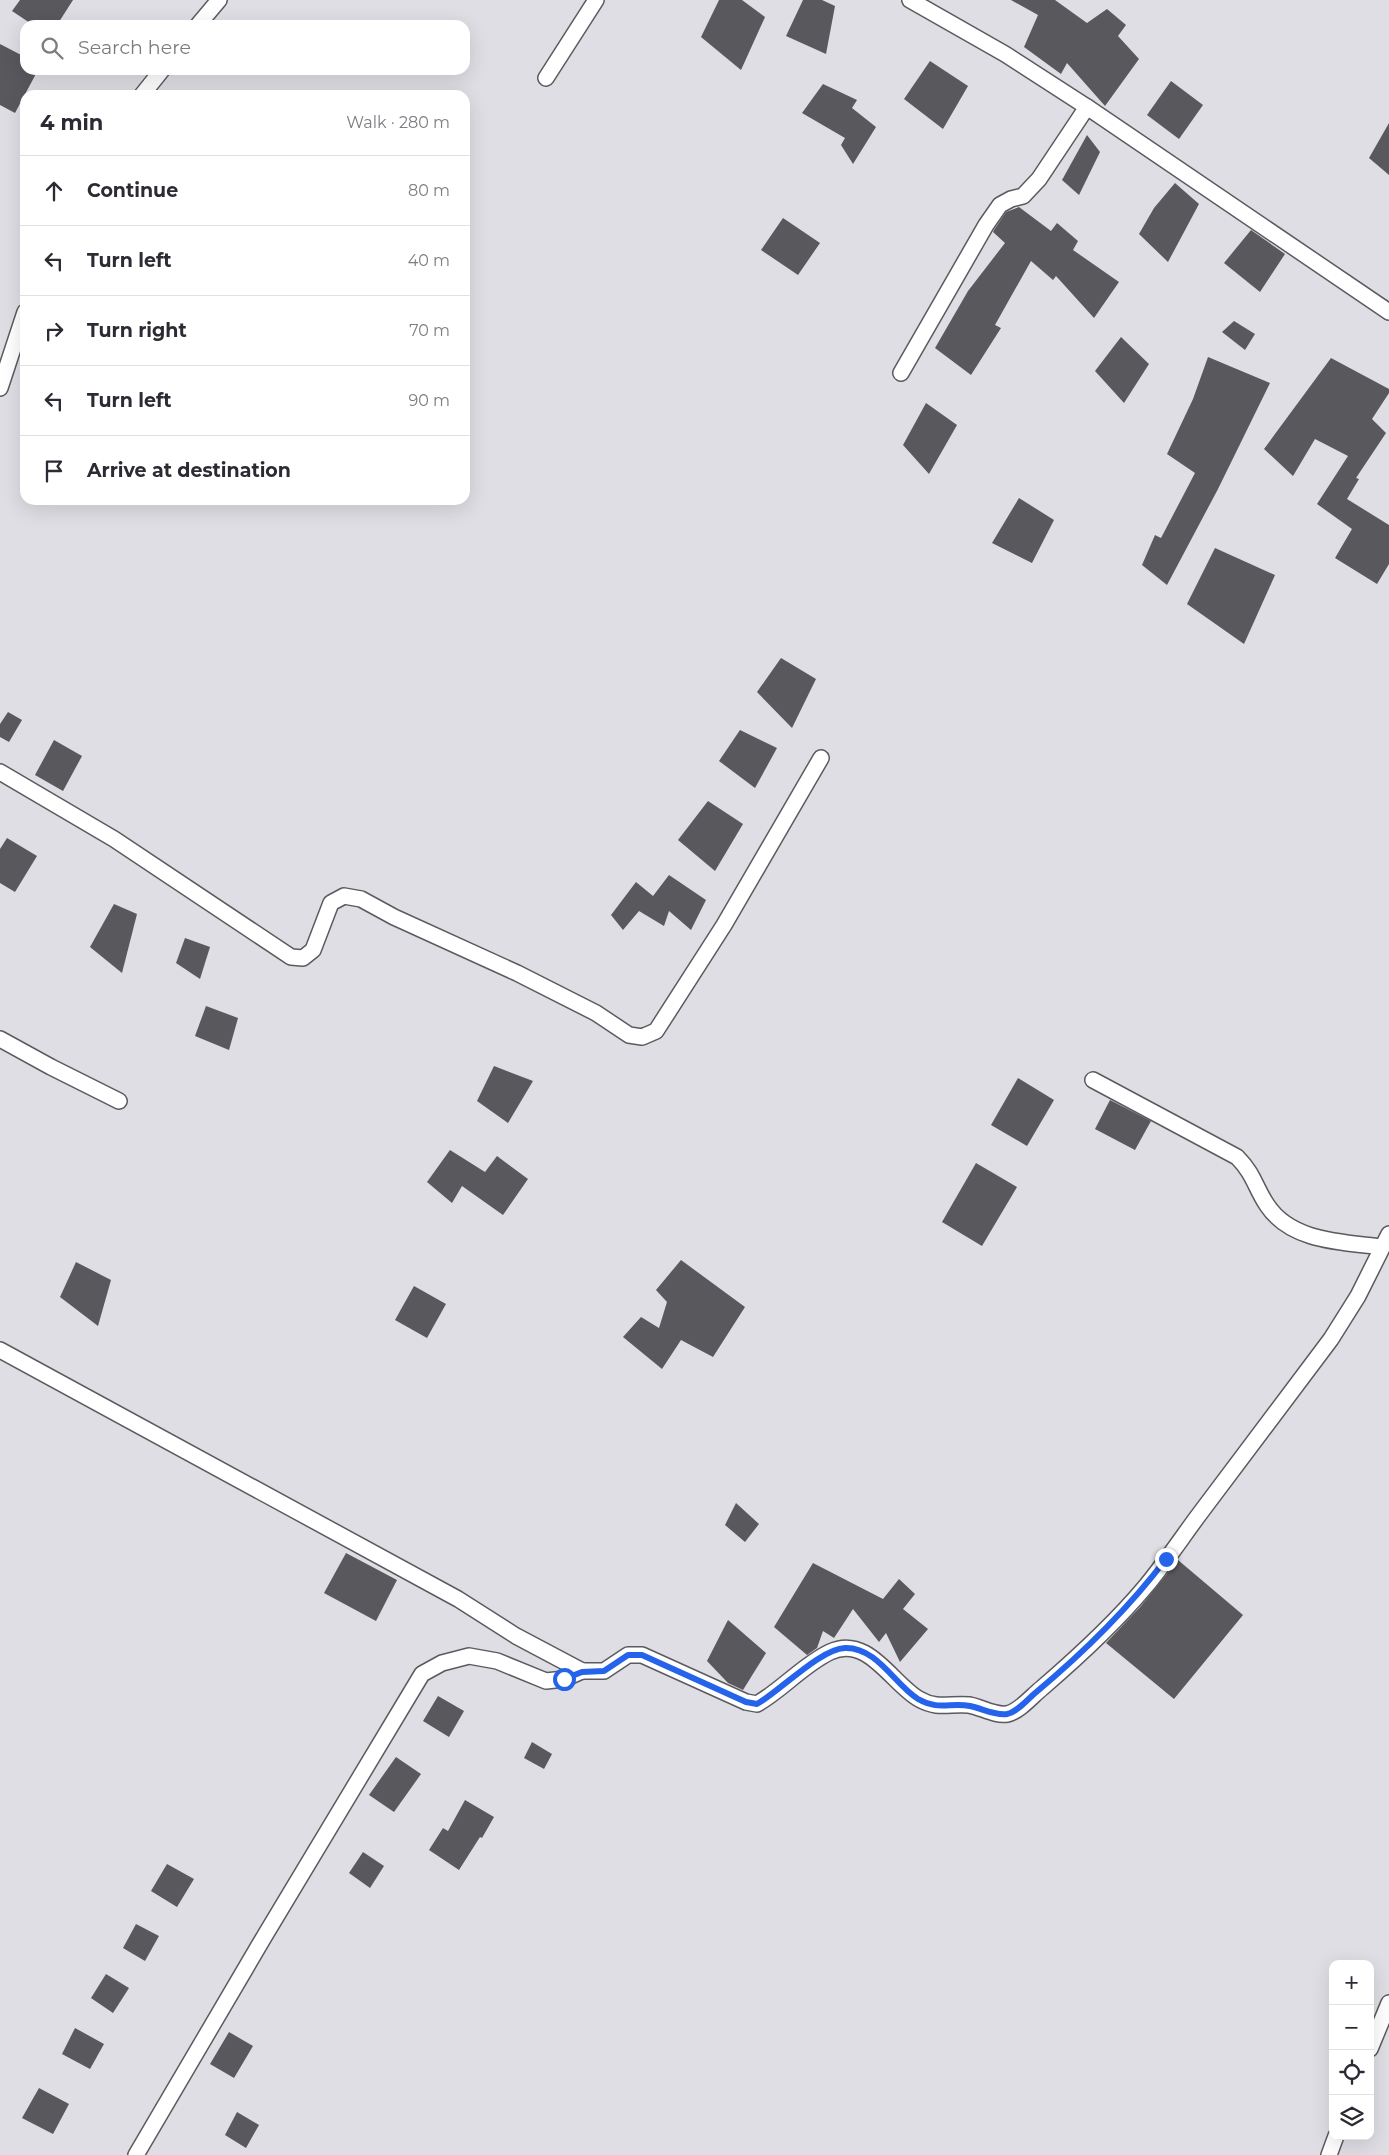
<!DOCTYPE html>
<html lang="en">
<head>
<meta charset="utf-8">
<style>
	:root { --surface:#fff; --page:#f2f2f3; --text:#2b2b33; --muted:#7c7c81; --line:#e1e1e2 }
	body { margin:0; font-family:Montserrat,sans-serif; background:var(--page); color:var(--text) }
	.controls { position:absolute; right:15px; bottom:15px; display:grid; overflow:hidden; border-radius:10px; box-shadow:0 5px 20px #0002 }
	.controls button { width:45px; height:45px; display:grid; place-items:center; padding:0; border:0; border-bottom:1px solid var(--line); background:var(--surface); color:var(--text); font:25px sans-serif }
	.stop { position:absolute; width:15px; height:15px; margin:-11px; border:4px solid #2563eb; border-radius:50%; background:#fff }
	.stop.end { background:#2563eb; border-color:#fff; box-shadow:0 1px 5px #0008 }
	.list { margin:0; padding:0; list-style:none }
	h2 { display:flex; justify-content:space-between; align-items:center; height:65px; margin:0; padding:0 20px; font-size:21px }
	h2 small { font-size:16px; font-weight:400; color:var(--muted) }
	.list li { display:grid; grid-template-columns:32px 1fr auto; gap:15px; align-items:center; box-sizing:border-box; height:70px; padding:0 20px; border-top:1px solid var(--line) }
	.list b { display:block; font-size:19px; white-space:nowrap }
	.list em { font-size:16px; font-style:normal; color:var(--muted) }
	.icon { flex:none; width:28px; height:28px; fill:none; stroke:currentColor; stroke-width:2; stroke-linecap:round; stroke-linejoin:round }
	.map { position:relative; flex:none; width:1389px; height:2155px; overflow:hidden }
	.search { position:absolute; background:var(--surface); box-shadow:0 5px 20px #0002; left:20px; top:20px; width:450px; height:55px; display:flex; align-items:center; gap:12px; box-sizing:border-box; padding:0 18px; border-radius:15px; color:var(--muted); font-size:19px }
	.panel { position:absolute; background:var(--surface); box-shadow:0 5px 20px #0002; left:20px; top:90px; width:450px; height:415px; border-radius:15px }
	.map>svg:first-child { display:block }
	.building { fill:#59585d }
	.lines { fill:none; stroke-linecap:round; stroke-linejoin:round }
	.minor-casing { stroke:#5b5a5f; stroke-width:18 }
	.minor { stroke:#fff; stroke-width:15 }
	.route { stroke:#2563eb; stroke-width:6 }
</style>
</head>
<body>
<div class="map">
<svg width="1389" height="2155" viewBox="0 0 1389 2155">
	<rect width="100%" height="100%" fill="#dfdee4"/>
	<!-- building -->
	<g class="building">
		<polygon points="20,0 73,0 57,25 33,25 12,11"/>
		<polygon points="719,0 742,0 765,17 741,70 701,37"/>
		<polygon points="803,0 822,0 835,6 826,54 786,36"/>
		<polygon points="1011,0 1055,0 1087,23 1107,9 1126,25 1118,36 1139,59 1105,106 1067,63 1061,74 1024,47 1038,15"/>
		<polygon points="0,44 25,57 25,70 38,70 15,113 0,105"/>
		<polygon points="930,61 968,86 943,129 904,99"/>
		<polygon points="1171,81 1203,105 1179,139 1147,115"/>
		<polygon points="823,84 857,100 852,108 876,127 853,164 841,145 845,138 802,113"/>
		<polygon points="1389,123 1389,175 1369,158"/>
		<polygon points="1087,135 1100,152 1079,195 1062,180"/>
		<polygon points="1175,183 1199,204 1168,262 1139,234 1154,208"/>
		<polygon points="1019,207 1051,231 1057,223 1078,241 1073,250 1119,282 1094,318 1056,276 1053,280 1031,261 995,325 1001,328 971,375 935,348 968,291 1005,243 993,232 994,230 1006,212"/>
		<polygon points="783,218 820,243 798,275 761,250"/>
		<polygon points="1251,230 1285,254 1260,292 1224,263"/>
		<polygon points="1234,321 1255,334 1245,350 1222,332"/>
		<polygon points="1121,337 1149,364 1124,403 1095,371"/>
		<polygon points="1208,357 1270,383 1218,489 1167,585 1142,565 1155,535 1161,538 1195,473 1167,454 1193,399"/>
		<polygon points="1331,358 1389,389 1389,393 1372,419 1386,433 1356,478 1359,479 1347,499 1389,525 1389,564 1377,584 1335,558 1352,529 1317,504 1348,456 1315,439 1293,476 1264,449"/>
		<polygon points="926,403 957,425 929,474 903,445"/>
		<polygon points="1019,498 1054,520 1032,563 992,543"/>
		<polygon points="1215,548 1275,575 1244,644 1187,604"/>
		<polygon points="781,658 816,679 792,728 757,692"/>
		<polygon points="8,712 22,720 9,742 0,737 0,724"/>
		<polygon points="740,730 777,748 755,788 719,761"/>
		<polygon points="54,740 82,756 63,791 35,775"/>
		<polygon points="708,801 743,824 715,871 678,840"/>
		<polygon points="7,838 37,856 15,892 0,883 0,849"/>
		<polygon points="669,875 706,900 691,930 669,911 664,926 639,911 623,930 611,915 636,882 653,896"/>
		<polygon points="114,904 137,914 122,973 90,947"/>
		<polygon points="185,938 210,947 200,979 176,963"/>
		<polygon points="206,1006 238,1018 229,1050 195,1036"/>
		<polygon points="494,1066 533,1081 508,1123 477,1101"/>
		<polygon points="1018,1078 1054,1100 1027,1146 991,1125"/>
		<polygon points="1110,1100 1151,1121 1135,1150 1095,1129"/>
		<polygon points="450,1150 485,1172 497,1156 528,1179 503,1215 462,1186 452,1203 427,1182"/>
		<polygon points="976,1163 1017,1187 982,1246 942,1222"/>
		<polygon points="681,1260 745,1307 713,1357 681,1340 662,1369 623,1337 641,1317 659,1328 667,1302 656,1290"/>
		<polygon points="76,1262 111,1280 98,1326 60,1297"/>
		<polygon points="414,1286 446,1304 427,1338 395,1320"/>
		<polygon points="736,1503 759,1524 745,1542 725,1525"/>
		<polygon points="346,1553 397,1580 376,1621 324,1593"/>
		<polygon points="1178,1560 1243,1615 1174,1699 1106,1643 1141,1606"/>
		<polygon points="813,1563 883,1599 899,1579 915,1594 903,1609 928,1629 900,1662 886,1633 879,1642 853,1609 834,1638 823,1631 817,1648 807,1655 774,1627"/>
		<polygon points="728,1620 766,1653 743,1690 728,1683 707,1661"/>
		<polygon points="438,1696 464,1711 449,1737 423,1721"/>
		<polygon points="532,1742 552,1754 544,1769 524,1758"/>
		<polygon points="396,1757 421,1774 394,1812 369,1795"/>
		<polygon points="465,1800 494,1817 482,1838 480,1837 459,1870 429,1850 443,1828 448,1831"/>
		<polygon points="363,1852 384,1866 370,1888 349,1873"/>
		<polygon points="167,1864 194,1879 177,1907 151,1891"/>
		<polygon points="136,1924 159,1936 145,1961 123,1948"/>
		<polygon points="106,1974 129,1988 113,2013 91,1998"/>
		<polygon points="75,2028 104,2044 90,2069 62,2054"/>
		<polygon points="229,2032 253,2046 234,2078 210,2064"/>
		<polygon points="39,2088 69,2104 53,2134 22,2118"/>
		<polygon points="237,2112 259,2125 246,2148 225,2135"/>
	</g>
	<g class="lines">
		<defs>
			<g id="minor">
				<polyline points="910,0 1005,54 1087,107 1389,312"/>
				<polyline points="198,25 219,0"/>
				<polyline points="546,78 596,0"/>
				<polyline points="142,95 162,70"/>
				<polyline points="901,373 986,225 1000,205 1011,199 1023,196 1039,179 1087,107"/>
				<polyline points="0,388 25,312"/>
				<polyline points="0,772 114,839 291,957 303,958 313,950 331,903 344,896 361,899 394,917 517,973 596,1013 629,1035 642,1037 656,1031 724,925 821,758"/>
				<polyline points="0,1039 51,1067 119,1101"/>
				<path d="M1093 1080 1237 1157C1254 1174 1255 1187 1267 1205 1291 1242 1343 1242 1382 1247"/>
				<polyline points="0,1350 458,1599 516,1636 582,1671"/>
				<polyline points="1370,2049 1389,2003"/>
				<path d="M136 2155 264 1937 422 1674 442 1663 469 1656 497 1661 546 1681 564 1679 582 1671H604L628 1655H642L746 1702 757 1704C783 1689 803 1665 830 1652 868 1634 892 1684 919 1699 938 1710 950 1703 969 1705 981 1707 995 1716 1007 1714 1019 1712 1033 1695 1042 1688 1078 1657 1116 1622 1146 1586 1165 1563 1181 1539 1198 1516 1243 1457 1287 1398 1331 1339L1358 1296 1389 1234"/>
				<polyline points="1329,2155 1336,2136"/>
			</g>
		</defs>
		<!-- minor casing -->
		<use href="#minor" class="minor-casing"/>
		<!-- minor -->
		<use href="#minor" class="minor"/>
	</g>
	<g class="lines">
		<!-- route -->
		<path class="route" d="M564 1679 582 1672 604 1671 628 1655H642L746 1702 757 1704C780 1691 820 1649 845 1648 877 1647 895 1685 918 1699 939 1711 950 1702 970 1706 981 1708 995 1716 1007 1714 1017 1712 1027 1700 1034 1694 1082 1654 1128 1609 1166 1559"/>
	</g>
</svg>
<div class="controls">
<button>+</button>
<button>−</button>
<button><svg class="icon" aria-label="locate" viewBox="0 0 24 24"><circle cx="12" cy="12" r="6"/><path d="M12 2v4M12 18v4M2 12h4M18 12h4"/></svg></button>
<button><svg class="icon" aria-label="layers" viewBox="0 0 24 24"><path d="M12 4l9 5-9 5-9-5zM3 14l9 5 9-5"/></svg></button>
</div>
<div class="stop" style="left:564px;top:1679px"></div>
<div class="stop end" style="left:1166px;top:1559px"></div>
<div class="search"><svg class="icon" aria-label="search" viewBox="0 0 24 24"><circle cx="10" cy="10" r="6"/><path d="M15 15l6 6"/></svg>Search here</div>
<section class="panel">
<h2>4 min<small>Walk · 280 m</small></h2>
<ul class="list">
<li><svg class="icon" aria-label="ahead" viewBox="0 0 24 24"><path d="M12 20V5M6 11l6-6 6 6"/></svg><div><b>Continue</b></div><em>80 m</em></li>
<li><svg class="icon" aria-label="left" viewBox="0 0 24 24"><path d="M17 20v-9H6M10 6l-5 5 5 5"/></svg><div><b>Turn left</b></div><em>40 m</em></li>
<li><svg class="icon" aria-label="right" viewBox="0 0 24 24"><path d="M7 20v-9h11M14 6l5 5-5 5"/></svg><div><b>Turn right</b></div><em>70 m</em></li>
<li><svg class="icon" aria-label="left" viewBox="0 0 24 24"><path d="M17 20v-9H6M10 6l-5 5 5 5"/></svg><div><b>Turn left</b></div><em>90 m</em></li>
<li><svg class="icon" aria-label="arrive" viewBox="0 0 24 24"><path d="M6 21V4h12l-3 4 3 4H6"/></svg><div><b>Arrive at destination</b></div></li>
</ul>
</section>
</div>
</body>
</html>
